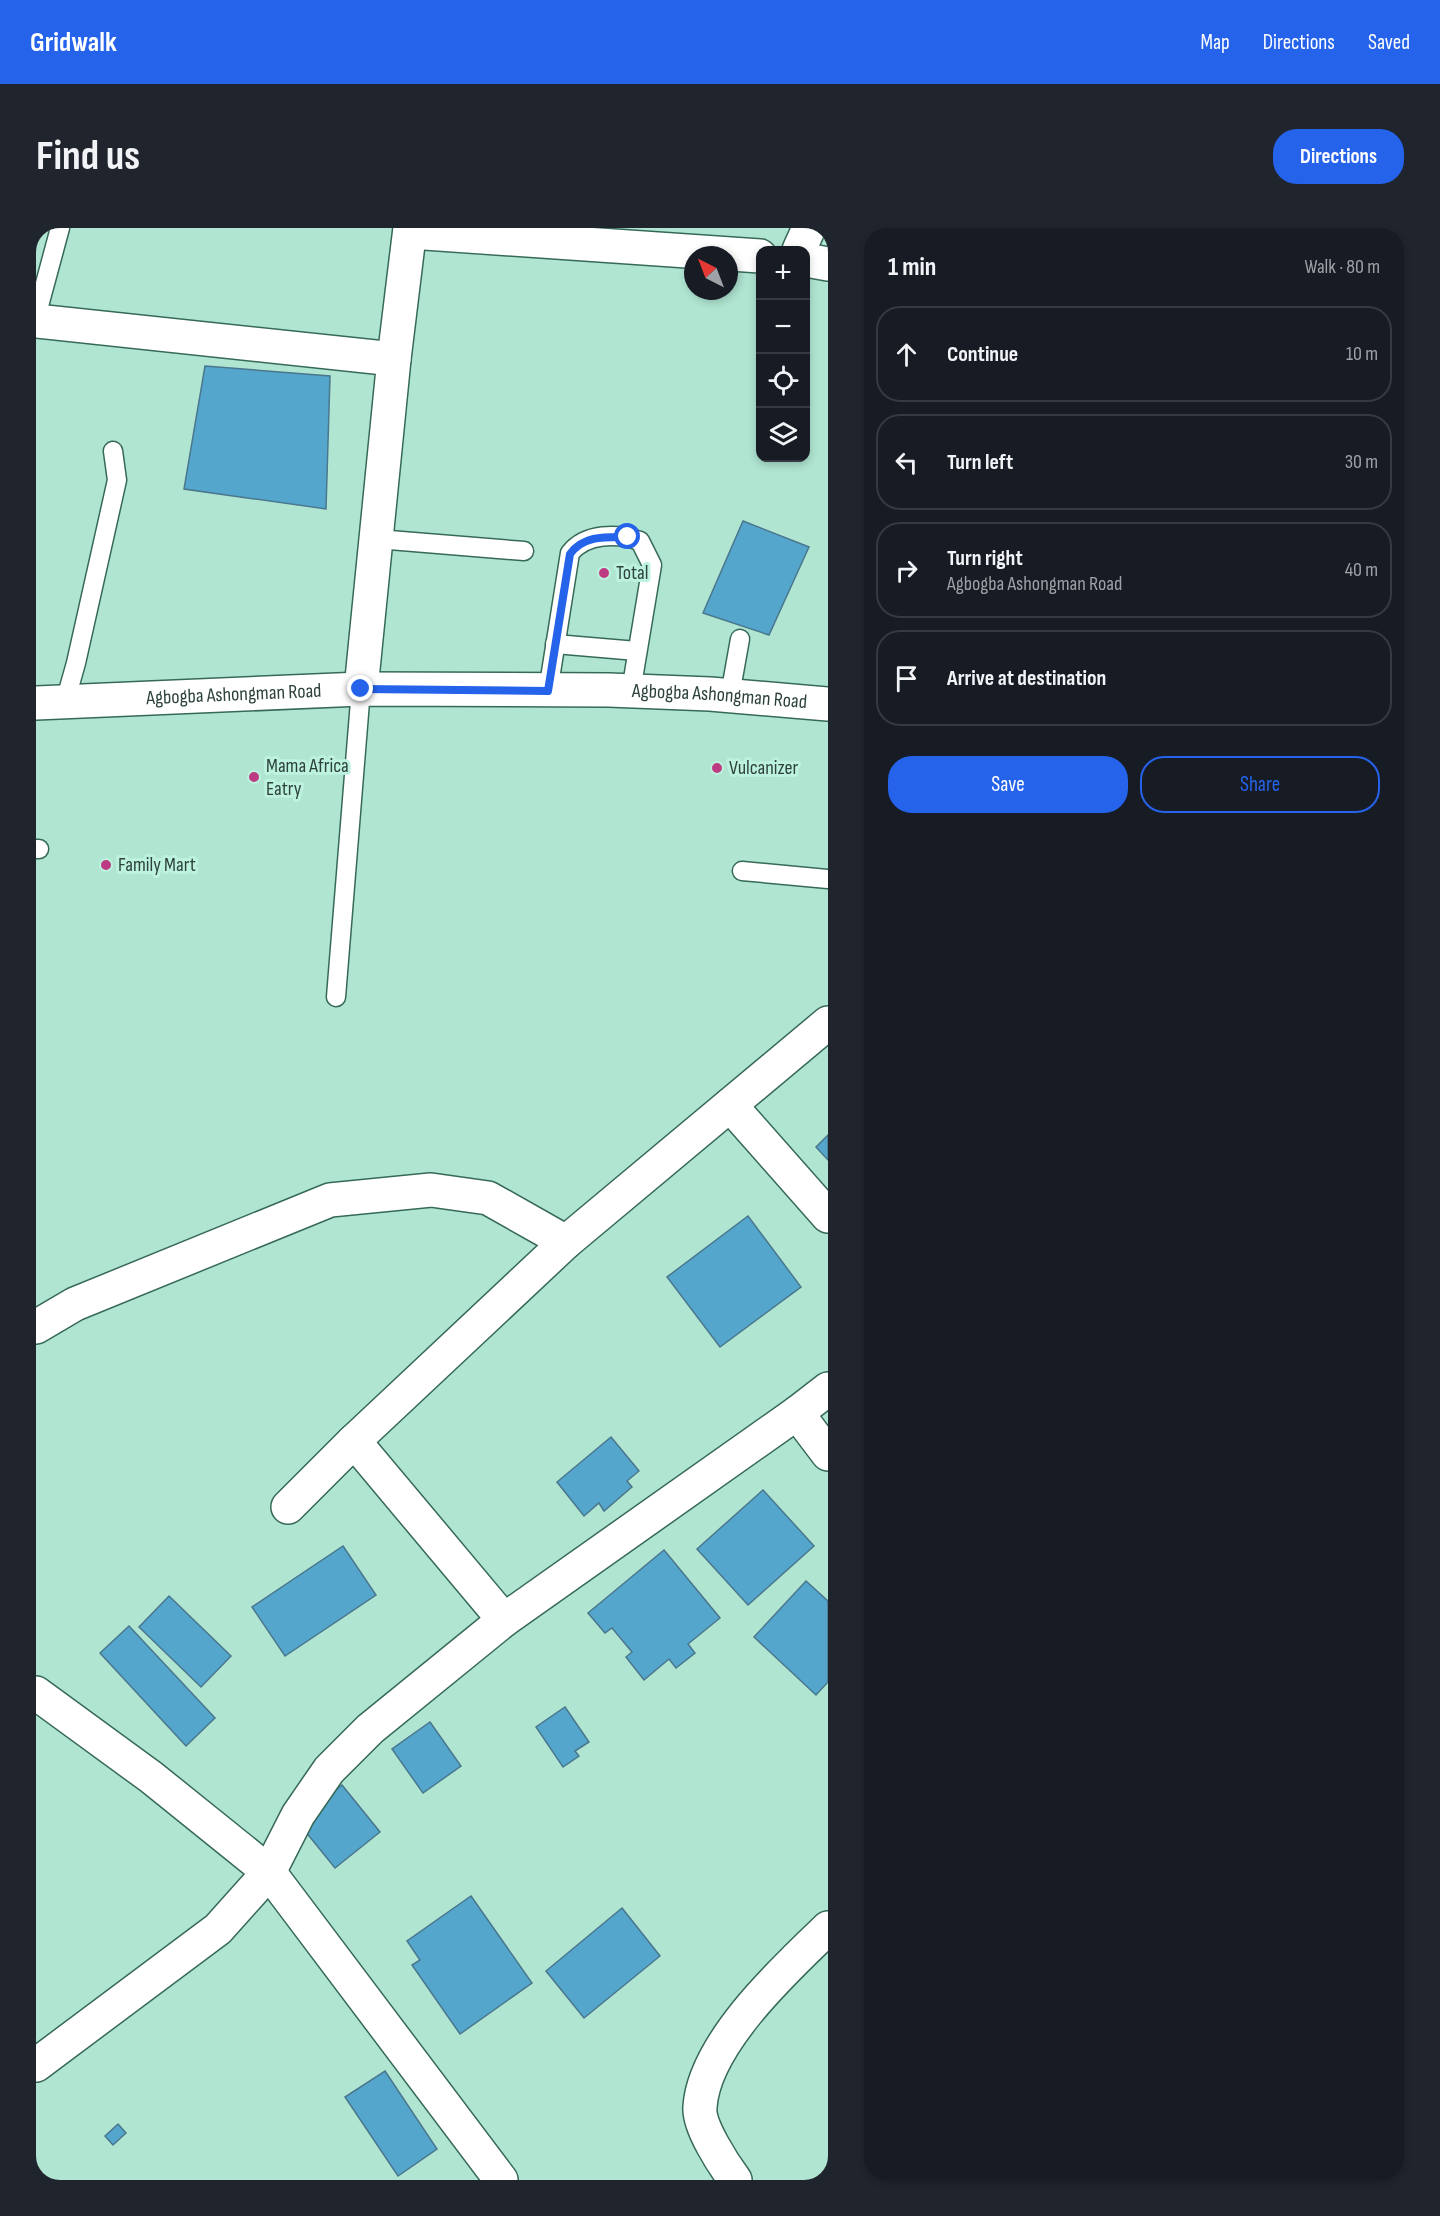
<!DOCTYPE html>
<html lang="en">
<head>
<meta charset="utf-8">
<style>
	:root { --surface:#171b24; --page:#20242c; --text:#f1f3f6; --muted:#9ea1a6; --line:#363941; --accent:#2563eb }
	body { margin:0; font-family:"Sofia Sans Condensed",sans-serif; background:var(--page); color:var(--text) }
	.controls { position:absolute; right:18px; top:18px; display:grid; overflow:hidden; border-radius:12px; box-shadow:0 3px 9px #0003 }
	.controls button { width:54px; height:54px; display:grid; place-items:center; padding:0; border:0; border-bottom:2px solid var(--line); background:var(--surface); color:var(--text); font:30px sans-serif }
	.compass { position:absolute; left:648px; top:18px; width:54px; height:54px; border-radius:50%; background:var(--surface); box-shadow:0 3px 9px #0003; rotate:318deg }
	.stop { position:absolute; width:18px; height:18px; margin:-14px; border:4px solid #2563eb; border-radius:50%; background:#fff }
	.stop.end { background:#2563eb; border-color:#fff; box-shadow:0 2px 6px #0008 }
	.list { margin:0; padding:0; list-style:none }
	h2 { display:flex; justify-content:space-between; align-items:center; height:78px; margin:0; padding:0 24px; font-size:26px }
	h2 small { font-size:20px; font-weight:400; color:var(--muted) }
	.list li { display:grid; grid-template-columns:39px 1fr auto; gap:18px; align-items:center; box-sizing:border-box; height:96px; margin:0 12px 12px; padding:0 12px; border:2px solid var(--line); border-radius:24px }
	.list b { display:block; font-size:22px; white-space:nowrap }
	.list p { margin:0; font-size:20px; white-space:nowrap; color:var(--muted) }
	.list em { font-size:20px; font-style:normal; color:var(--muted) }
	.actions { display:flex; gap:12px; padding:18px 24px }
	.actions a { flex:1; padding:14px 0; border:2px solid var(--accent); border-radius:24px; text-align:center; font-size:21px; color:var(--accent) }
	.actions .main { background:var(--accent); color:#fff }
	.icon { flex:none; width:33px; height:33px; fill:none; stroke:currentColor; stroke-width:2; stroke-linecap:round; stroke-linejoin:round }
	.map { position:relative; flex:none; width:792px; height:1952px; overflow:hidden; border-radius:24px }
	header { display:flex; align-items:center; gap:36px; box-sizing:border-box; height:84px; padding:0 30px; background:var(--accent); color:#fff }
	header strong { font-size:28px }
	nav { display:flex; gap:33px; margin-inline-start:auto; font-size:21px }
	.intro { display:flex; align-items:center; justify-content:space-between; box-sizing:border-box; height:144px; padding:0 36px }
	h1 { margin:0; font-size:42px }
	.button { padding:15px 27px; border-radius:24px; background:var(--accent); color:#fff; font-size:21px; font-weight:700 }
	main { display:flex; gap:36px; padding:0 36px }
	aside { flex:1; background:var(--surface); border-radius:24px; box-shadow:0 3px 9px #0003 }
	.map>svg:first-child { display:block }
	.building { fill:#54a6cc; stroke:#4a778d; stroke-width:1.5 }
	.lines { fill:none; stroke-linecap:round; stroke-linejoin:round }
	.service-casing { stroke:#376959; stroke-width:21 }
	.minor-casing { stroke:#376959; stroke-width:36 }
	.tertiary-casing { stroke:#376959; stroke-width:36 }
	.service { stroke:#fff; stroke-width:18 }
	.minor { stroke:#fff; stroke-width:33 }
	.tertiary { stroke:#fff; stroke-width:33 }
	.route { stroke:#2563eb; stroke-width:8 }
	.poi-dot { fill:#bd3b82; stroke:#bdf2df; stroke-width:2 }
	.labels { text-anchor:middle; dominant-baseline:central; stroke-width:6; stroke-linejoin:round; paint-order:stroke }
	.poi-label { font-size:20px; fill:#2d423b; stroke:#bdf2df; text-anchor:start }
	.street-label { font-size:20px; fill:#2d423b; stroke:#bdf2df }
</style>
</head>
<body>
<header>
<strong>Gridwalk</strong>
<nav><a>Map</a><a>Directions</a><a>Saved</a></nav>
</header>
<div class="intro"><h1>Find us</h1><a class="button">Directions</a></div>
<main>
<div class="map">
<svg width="792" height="1952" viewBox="0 0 792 1952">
	<rect width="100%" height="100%" fill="#b0e5d2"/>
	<!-- building -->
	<g class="building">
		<polygon points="169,138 294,148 290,281 148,261"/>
		<polygon points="707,293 773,319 733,407 667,385"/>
		<polygon points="792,907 792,932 780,919"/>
		<polygon points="712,988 765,1059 684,1119 631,1049"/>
		<polygon points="575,1209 603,1243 591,1253 596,1259 568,1283 563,1275 548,1288 521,1254"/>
		<polygon points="727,1262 778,1318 712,1377 661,1321"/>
		<polygon points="307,1318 340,1367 249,1428 216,1379"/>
		<polygon points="628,1322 684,1390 652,1416 659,1425 640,1440 633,1431 608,1452 590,1429 596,1424 576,1400 569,1405 552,1385"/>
		<polygon points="770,1353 792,1373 792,1454 780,1467 718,1409"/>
		<polygon points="133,1368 195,1428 165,1459 103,1399"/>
		<polygon points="93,1398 179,1490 150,1518 64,1425"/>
		<polygon points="529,1479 553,1514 539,1523 543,1528 527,1539 500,1499"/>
		<polygon points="394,1494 425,1538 387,1565 356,1521"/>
		<polygon points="306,1557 344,1604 299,1640 261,1593"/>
		<polygon points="435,1668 496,1755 424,1806 376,1737 384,1732 371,1713"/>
		<polygon points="586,1680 624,1728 548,1790 510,1743"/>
		<polygon points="349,1843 401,1921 362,1948 309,1869"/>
		<polygon points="82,1896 90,1905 77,1917 69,1908"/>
	</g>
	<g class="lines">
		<defs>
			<g id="service">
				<polyline points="0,89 24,0"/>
				<polyline points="341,311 488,323"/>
				<polyline points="519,416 601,423"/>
				<path d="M512 463 534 325C550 305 581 305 604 313L616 337 595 463"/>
				<polyline points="694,467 704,411"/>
				<polyline points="29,474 40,435 81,252 77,223"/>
				<polyline points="0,621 3,621"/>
				<polyline points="706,643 792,651"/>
				<polyline points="300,769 325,461"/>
			</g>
			<g id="minor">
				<polyline points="374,4 724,28"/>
				<polyline points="763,22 773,0"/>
				<polyline points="770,32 792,36"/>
				<polyline points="0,93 358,131"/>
				<polyline points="325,461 358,131 374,0"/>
				<polyline points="694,877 792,988"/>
				<polyline points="0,1099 39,1076 294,972 395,962 452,970 530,1014"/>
				<polyline points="761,1185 792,1226"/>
				<polyline points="318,1213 468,1392"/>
				<polyline points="252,1279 318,1213 530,1014 792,795"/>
				<polyline points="0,1465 115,1549 233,1644 465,1952"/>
				<polyline points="0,1837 182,1701 233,1644 262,1587 293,1542 334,1501 468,1392 761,1185 792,1161"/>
				<path d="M699 1952C688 1937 662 1898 664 1879 668 1816 748 1742 792 1700"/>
			</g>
			<g id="tertiary">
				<path id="s1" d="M0 475 325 461 573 462 674 466 792 476"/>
			</g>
		</defs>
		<!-- service casing -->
		<use href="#service" class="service-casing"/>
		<!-- minor casing -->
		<use href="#minor" class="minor-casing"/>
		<!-- tertiary casing -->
		<use href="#tertiary" class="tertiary-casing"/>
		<!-- service -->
		<use href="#service" class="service"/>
		<!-- minor -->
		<use href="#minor" class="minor"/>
		<!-- tertiary -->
		<use href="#tertiary" class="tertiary"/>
	</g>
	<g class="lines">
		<!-- route -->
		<path class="route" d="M325 461 512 463 534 326C548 307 570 309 592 309"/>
	</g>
	<!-- markers -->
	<g class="poi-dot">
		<circle cx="568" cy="345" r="6"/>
		<circle cx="681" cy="540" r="6"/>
		<circle cx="218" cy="549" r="6"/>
		<circle cx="70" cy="637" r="6"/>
	</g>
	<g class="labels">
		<!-- poi labels -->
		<g class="poi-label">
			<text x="580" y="345">Total</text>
			<text x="230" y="538">Mama Africa<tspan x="230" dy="23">Eatry</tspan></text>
			<text x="693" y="540">Vulcanizer</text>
			<text x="82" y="637">Family Mart</text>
		</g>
		<!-- street labels -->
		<g class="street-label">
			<text stroke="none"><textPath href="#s1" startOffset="198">Agbogba Ashongman Road</textPath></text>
			<text stroke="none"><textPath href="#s1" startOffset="684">Agbogba Ashongman Road</textPath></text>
		</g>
	</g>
</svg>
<div class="controls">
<button>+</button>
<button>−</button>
<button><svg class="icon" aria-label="locate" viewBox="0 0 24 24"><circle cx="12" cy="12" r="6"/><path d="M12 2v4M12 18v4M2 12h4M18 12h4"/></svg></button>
<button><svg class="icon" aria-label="layers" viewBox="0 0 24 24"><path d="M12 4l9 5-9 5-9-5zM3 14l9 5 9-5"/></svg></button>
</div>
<svg class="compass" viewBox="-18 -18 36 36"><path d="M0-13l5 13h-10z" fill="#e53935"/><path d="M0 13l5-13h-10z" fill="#9ea1a6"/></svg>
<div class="stop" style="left:592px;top:309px"></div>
<div class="stop end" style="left:325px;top:461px"></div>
</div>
<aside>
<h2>1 min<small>Walk · 80 m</small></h2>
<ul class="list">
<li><svg class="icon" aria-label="ahead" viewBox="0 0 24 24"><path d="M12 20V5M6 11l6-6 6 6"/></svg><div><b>Continue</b></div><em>10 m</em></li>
<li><svg class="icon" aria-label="left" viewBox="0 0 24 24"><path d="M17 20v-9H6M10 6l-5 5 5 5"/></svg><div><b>Turn left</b></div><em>30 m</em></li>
<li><svg class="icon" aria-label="right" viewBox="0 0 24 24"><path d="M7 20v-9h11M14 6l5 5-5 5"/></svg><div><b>Turn right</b><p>Agbogba Ashongman Road</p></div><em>40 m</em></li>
<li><svg class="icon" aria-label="arrive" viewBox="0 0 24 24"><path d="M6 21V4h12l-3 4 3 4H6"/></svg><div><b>Arrive at destination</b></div></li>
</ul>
<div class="actions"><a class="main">Save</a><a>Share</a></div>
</aside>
</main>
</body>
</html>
